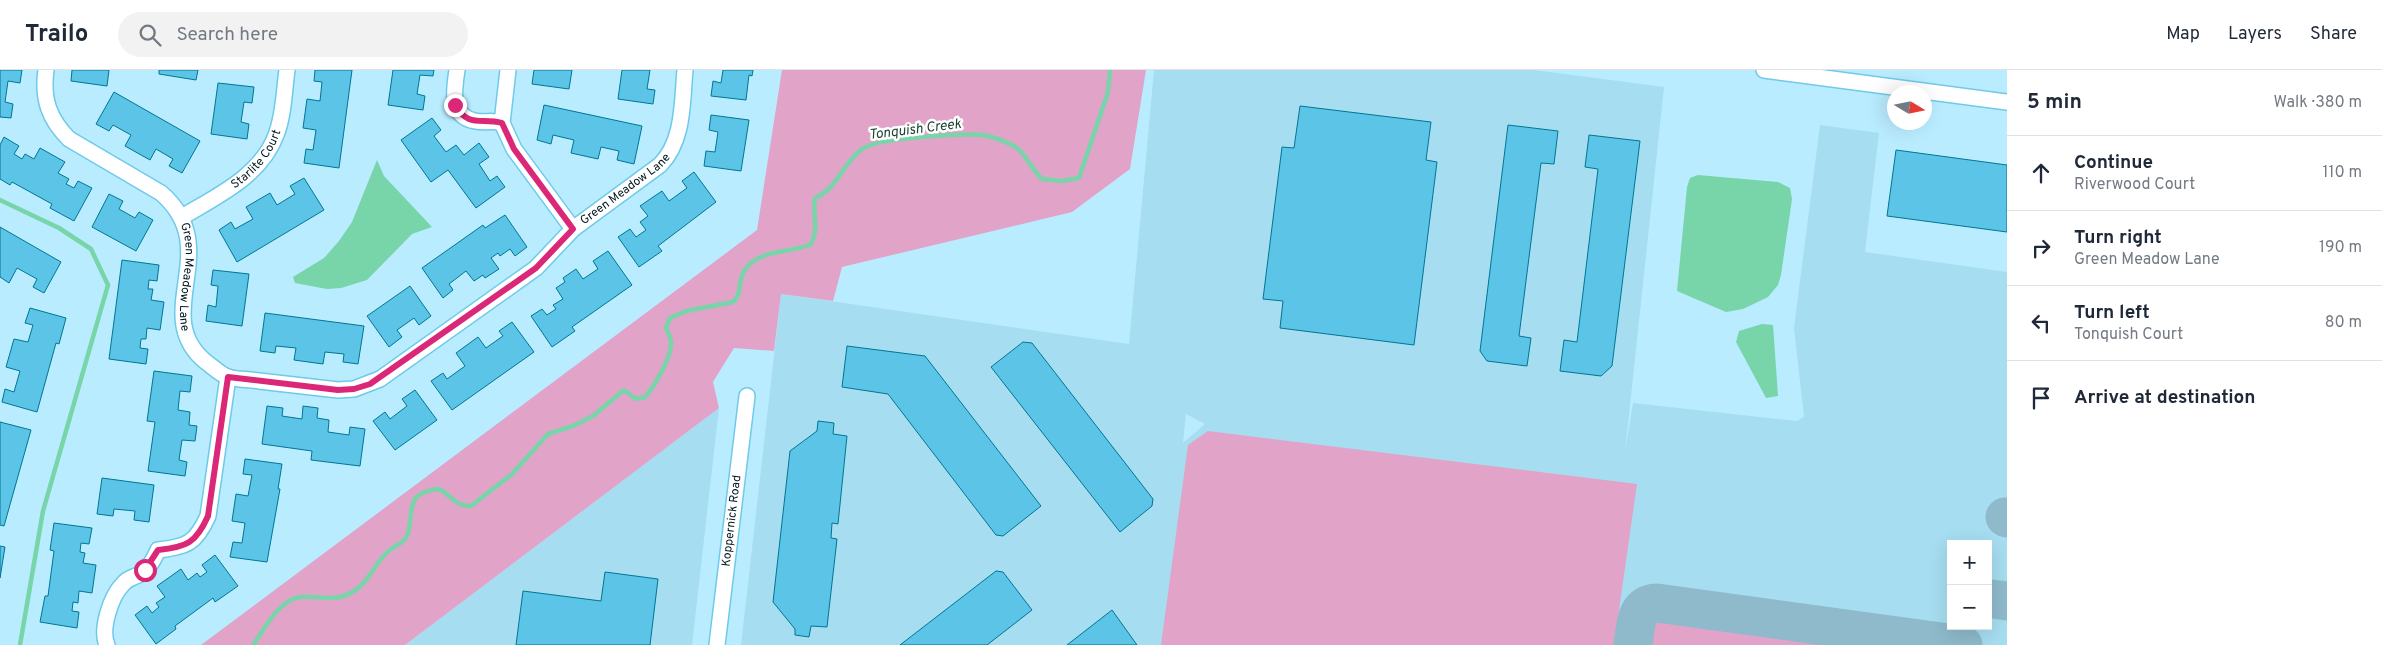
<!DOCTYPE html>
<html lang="en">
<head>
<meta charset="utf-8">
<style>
	:root { --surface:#fff; --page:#f2f2f3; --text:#1f2937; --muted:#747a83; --line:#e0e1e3 }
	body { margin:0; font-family:Overpass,sans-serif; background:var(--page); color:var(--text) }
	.controls { position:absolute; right:15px; bottom:15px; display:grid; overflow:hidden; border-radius:0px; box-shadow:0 5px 20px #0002 }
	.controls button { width:45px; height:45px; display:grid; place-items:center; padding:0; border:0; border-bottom:1px solid var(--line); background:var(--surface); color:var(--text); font:25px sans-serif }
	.compass { position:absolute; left:1887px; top:15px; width:45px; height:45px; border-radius:50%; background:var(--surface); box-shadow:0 5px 20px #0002; rotate:100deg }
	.stop { position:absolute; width:15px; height:15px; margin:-11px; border:4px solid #db2777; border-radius:50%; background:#fff }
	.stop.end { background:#db2777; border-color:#fff; box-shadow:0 1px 5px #0008 }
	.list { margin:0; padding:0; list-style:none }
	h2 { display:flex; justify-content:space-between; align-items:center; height:65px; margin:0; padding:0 20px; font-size:21px }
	h2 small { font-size:16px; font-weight:400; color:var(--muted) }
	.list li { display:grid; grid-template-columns:32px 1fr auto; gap:15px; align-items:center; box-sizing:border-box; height:75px; padding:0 20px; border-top:1px solid var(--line) }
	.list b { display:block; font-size:19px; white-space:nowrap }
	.list p { margin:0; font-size:16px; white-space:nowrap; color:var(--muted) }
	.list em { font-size:16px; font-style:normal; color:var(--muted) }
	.icon { flex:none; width:28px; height:28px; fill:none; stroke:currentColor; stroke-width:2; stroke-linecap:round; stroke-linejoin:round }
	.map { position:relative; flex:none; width:2007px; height:575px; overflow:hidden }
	header { display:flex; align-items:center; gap:30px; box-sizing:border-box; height:70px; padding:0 25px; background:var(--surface); border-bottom:1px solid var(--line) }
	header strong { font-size:24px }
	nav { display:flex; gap:28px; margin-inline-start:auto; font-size:18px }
	.search { width:350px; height:45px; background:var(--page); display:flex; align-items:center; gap:12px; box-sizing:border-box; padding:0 18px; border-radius:28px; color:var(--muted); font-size:19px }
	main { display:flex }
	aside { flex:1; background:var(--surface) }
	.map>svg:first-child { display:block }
	.built { fill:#a6ddf1; fill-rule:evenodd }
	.green { fill:#e2a3c8 }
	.water { fill:#78d4a9 }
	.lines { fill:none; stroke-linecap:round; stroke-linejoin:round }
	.stream { stroke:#78d4a9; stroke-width:4.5 }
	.taxiway { stroke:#8ebacb; stroke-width:39 }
	.building { fill:#5bc4e7; stroke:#007693 }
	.minor-casing { stroke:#6fcae9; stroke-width:18 }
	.minor { stroke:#fff; stroke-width:15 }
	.route { stroke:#db2777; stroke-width:6 }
	.labels { text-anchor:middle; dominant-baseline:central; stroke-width:5; stroke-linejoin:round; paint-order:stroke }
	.street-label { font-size:12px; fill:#001720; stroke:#fff }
	.water-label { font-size:14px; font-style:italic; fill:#1b4332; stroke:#fff }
</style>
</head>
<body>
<header>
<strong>Trailo</strong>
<div class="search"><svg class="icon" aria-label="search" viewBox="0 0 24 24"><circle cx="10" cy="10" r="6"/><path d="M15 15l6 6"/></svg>Search here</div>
<nav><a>Map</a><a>Layers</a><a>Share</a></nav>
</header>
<main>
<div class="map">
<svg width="2007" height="575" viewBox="0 0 2007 575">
	<rect width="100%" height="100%" fill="#b9ecff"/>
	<!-- built -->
	<g class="built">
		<path d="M1154 0H1534L1664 17 1625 382 1633 333 1797 351 1804 347 1794 258 1820 55 1879 63 1865 182 2007 202V575H741L781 224 1129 274ZM1186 344 1205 354 1183 373ZM1951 474H1988V556H1951Z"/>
		<polygon points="719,338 692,575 405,575"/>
	</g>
	<!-- green -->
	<g class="green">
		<polygon points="782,0 1146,0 1130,99 1072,142 842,197 833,231 781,224 774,281 734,278 713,312 719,338 405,575 201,575 757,160"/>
		<polygon points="1208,361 1637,414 1614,575 1161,575 1188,375"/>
		<polygon points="1686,547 1889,575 1645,575 1652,554 1656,548"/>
	</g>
	<!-- water -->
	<g class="water">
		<polygon points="377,90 384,106 432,157 412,164 367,210 341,218 327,219 295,213 293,207 324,188 339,171 352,152"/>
		<polygon points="1698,105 1778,112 1790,118 1792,129 1781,205 1778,215 1768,227 1743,239 1726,242 1677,221 1687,117 1690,108"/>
		<polygon points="1762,254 1773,255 1778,326 1766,328 1736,272 1739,261"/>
	</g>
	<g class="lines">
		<!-- stream -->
		<g class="stream">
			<polyline points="0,130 59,158 91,179 108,215 43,441 20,575"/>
			<path d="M253 575C263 561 272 543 286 533 309 515 337 545 366 510 374 500 380 487 390 480 396 475 403 474 407 466 412 455 409 438 415 429 419 423 432 419 439 419 451 425 456 437 471 436L512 404 548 364 573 356 593 346 624 320 636 329 645 327C655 316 672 286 671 272 671 267 667 262 666 257L670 248 686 241 733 232C742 224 738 213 743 203 755 179 789 183 810 175 820 160 812 145 815 128 836 120 844 92 862 79 877 68 963 63 983 65 993 67 1002 70 1012 75 1025 81 1031 99 1042 109L1062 111 1079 108 1108 22 1110 0"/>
		</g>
		<!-- taxiway -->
		<g class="taxiway">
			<polyline points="2005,447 2007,448"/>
			<polyline points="1992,529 2007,531"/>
			<path d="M1633 575C1636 557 1634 534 1657 533L1963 575"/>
		</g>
	</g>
	<!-- building -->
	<g class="building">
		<polygon points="0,0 22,0 20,13 8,11 5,32 13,34 11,48 0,47"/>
		<polygon points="72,0 109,0 107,16 71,11"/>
		<polygon points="159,0 198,0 196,10 159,4"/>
		<polygon points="315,0 352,0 339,98 304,93 306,79 313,80 316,60 303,58 307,29 320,31 322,12 314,11"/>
		<polygon points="393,0 434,0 433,6 420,5 417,24 425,26 423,40 388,35"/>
		<polygon points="534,0 572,0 569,19 532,14"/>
		<polygon points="622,0 650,0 647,19 655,20 653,34 618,29"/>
		<polygon points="723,0 753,0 752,6 749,5 746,30 711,26 713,11 721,13"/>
		<polygon points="218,13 254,17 252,33 244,32 241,52 249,54 247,69 211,64"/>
		<polygon points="114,22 200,71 182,103 169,96 173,89 156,79 150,90 125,76 131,65 113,55 109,61 96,54"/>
		<polygon points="544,35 642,56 634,94 617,90 619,81 601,77 598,89 571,83 574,70 553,65 551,74 537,70"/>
		<polygon points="1300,36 1431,52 1426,90 1437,92 1414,275 1280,258 1283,231 1263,229 1282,77 1294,78"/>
		<polygon points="711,45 749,50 741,101 704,96 706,81 715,82 718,62 709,60"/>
		<polygon points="432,48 441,60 434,66 446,82 456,75 464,85 479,73 489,87 479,94 490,111 497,106 505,117 476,138 448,100 431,112 401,70"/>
		<polygon points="1508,55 1558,61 1554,94 1541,93 1519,266 1531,268 1527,296 1487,291 1480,281"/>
		<polygon points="1589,65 1640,71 1612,296 1601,306 1560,301 1564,270 1577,272 1598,99 1585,97"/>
		<polygon points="4,67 19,76 14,84 22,89 25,84 34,89 40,78 65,92 58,103 69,109 66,114 74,118 78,111 92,118 74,151 50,138 52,134 12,112 10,115 0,109 0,75"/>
		<polygon points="1896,80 2007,95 2007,162 1887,146"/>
		<polygon points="694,102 716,132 658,176 662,181 639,197 618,167 630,159 636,167 646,160 640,152 648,146 640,136 662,121 669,131 687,118 682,111"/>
		<polygon points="304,108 324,140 237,192 219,160 231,152 235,159 253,149 246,137 270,123 277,135 295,124 290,116"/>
		<polygon points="109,124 123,131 119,139 135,148 139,142 153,150 136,181 92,157"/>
		<polygon points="505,145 527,177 515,186 510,179 500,186 498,183 491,188 499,199 485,208 483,205 474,211 466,201 449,214 453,220 443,228 422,198 483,155 485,158"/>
		<polygon points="0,157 61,192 44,223 33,217 37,209 17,198 9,213 0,207"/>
		<polygon points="608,181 632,215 572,257 575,261 552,277 531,246 542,239 547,245 556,239 553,235 563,229 556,218 565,212 563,208 576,199 583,209 598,199 593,191"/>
		<polygon points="122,190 159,195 157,211 149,210 148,219 153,219 151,230 164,232 160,260 147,258 146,269 141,269 140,278 148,279 146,294 109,289"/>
		<polygon points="213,200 249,204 242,256 206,251 208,235 216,237 218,216 211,215"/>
		<polygon points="410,216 431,246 419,255 414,248 397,260 402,267 389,277 367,246"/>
		<polygon points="30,238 66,248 59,274 56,273 37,342 2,332 5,319 14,322 20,301 6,297 14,269 28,272 33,255 25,253"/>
		<polygon points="265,243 364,256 358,294 343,292 344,284 325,282 323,294 294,290 296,278 276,276 275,283 260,281"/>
		<polygon points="512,252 534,282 452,340 431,311 443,303 447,309 465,296 456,283 478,267 486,278 503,266 499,261"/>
		<polygon points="1023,272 1032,273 1153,429 1152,436 1120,462 991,297"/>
		<polygon points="847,276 925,286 1041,436 1003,466 996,465 888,324 842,317"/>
		<polygon points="154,301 192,306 190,322 180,321 178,340 190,342 189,355 197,356 195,371 182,370 179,390 187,392 185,406 148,401 155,352 147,351"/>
		<polygon points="415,320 437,350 395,380 373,351 385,342 390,349 407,336 402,329"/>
		<polygon points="267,336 283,338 282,346 302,349 303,336 318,338 317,348 329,350 328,362 349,365 350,357 365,359 360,396 311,390 312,381 262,374"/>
		<polygon points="818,351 834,353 833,364 847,366 838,454 832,453 831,468 837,469 827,557 811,556 809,567 795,565 795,559 773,532 790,381 817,361"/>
		<polygon points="0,352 31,360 4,456 0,455"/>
		<polygon points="245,389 282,394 278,419 280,419 267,492 230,487 233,472 242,473 245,453 232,451 236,424 248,426 252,405 243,404"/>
		<polygon points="102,408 154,415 149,452 134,450 135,441 114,439 113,446 97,444"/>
		<polygon points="54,453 92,458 89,474 81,473 80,482 85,483 83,493 96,495 92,523 79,521 78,533 73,532 72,541 79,542 77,558 40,552 45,526 48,526 54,481 50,480"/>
		<polygon points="0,476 5,477 0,508"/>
		<polygon points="215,485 238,516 215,532 213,528 175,556 176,559 156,574 135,545 147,536 152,543 159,537 156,533 165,527 157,516 181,499 188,510 197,503 200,507 207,502 202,495"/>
		<polygon points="996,501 1003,502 1032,540 987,575 900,575"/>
		<polygon points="605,502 658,509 650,575 516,575 523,521 601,531"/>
		<polygon points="1112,540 1137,575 1067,575"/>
	</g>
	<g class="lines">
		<defs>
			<g id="minor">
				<path id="s1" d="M46 0C42 29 49 49 69 69L161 123C226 179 148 245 206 292 213 297 221 305 228 307 237 310 249 309 259 311 285 314 311 317 338 320L354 319 380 309 536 198 573 159 660 95C684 71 682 32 685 0"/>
				<path d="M457 0C454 20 449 46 475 51 485 53 493 50 502 53L508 0"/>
				<polyline points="1764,0 2007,32"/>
				<polyline points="502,53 514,79 573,159"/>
				<path id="s2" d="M182 147C217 126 261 106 276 65 284 45 284 21 287 0"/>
				<path d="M107 575C100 559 111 526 123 514 127 509 131 508 136 506 148 501 153 491 158 480 187 477 196 473 208 446L228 307"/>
				<path id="s3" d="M717 575 747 326"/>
			</g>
		</defs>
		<!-- minor casing -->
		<use href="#minor" class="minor-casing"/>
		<!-- minor -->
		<use href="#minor" class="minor"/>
	</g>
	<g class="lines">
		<!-- route -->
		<path class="route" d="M145 500 158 480C187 477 196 473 208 446L228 307 338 320 354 319 370 314 536 198 573 159 514 79 502 53C482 47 469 59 455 35"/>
	</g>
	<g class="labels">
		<!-- street labels -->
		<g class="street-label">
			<text stroke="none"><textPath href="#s2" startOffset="96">Starlite Court</textPath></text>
			<text stroke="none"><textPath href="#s1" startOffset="860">Green Meadow Lane</textPath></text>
			<text stroke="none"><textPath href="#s1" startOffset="275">Green Meadow Lane</textPath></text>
			<text stroke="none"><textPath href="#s3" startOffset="125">Koppernick Road</textPath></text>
		</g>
		<!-- water labels -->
		<g class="water-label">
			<text transform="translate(915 60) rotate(-7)">Tonquish Creek</text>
		</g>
	</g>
</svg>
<div class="controls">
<button>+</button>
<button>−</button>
</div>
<svg class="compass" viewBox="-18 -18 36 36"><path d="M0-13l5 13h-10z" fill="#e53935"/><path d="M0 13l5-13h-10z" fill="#747a83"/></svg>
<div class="stop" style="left:145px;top:500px"></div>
<div class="stop end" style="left:455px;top:35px"></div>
</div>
<aside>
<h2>5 min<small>Walk · 380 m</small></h2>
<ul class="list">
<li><svg class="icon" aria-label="ahead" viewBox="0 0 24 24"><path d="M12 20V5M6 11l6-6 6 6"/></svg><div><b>Continue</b><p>Riverwood Court</p></div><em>110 m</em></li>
<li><svg class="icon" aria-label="right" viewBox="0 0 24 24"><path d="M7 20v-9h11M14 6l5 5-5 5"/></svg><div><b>Turn right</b><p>Green Meadow Lane</p></div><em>190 m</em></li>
<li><svg class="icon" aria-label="left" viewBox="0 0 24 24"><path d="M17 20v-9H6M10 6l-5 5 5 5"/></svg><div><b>Turn left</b><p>Tonquish Court</p></div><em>80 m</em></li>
<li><svg class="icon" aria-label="arrive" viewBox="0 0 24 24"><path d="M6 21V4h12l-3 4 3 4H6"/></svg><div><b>Arrive at destination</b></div></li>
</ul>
</aside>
</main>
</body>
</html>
